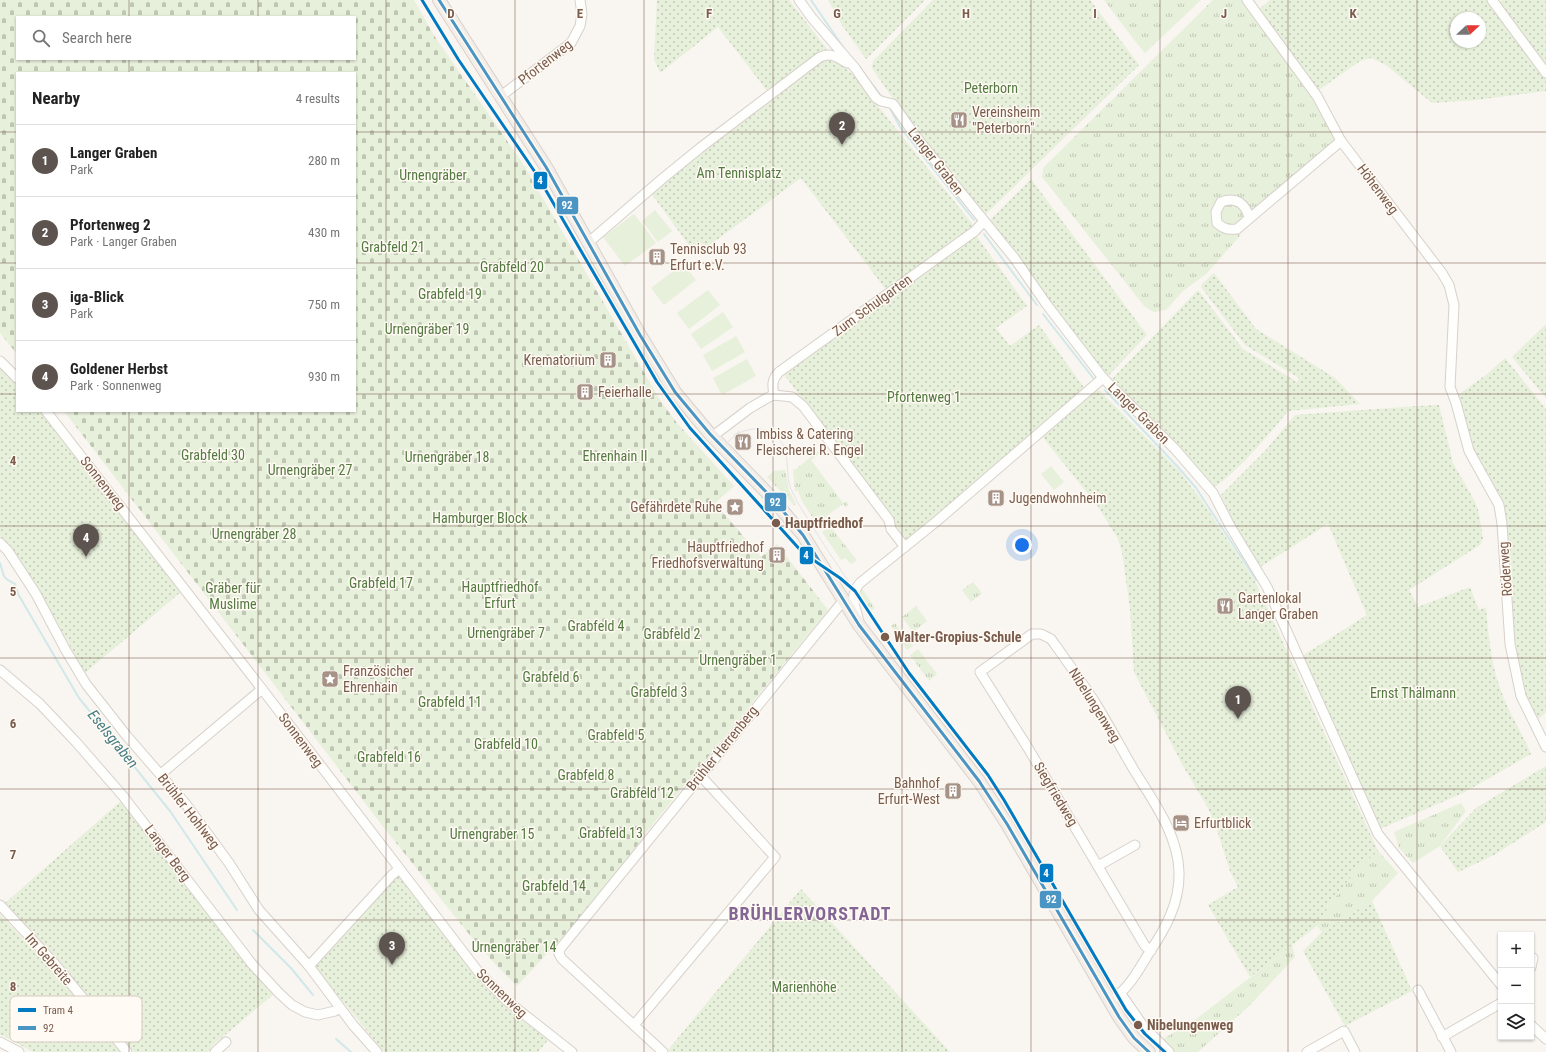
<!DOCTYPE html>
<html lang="en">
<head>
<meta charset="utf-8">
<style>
	:root { --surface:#fff; --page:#f2f2f2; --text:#222; --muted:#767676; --line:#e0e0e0; --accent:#5d544f }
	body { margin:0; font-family:"Roboto Condensed",sans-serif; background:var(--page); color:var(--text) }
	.controls { position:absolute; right:12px; bottom:12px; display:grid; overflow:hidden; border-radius:0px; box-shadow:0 1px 3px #0004 }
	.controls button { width:36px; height:36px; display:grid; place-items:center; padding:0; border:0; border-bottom:1px solid var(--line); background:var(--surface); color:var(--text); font:20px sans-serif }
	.compass { position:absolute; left:1450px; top:12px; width:36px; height:36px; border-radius:50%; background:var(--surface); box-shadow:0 1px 3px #0004; rotate:68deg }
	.you { position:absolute; left:1022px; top:545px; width:14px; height:14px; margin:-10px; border:3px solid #fff; border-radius:50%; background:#1a73e8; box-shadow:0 0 0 6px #1a73e833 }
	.badge { display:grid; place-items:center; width:26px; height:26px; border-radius:50%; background:var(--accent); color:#fff; font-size:13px; font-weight:700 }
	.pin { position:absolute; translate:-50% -33px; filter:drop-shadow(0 1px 2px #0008) }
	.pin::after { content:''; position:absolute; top:21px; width:14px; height:12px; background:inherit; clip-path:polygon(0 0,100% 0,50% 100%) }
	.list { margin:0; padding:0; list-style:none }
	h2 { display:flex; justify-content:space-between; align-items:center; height:52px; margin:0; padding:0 16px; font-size:17px }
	h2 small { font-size:13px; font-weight:400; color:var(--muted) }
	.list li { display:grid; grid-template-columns:26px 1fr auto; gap:12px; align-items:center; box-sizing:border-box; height:72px; padding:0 16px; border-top:1px solid var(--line) }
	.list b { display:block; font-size:15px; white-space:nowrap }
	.list p { margin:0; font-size:13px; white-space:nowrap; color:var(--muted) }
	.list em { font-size:13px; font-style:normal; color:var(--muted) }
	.icon { flex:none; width:22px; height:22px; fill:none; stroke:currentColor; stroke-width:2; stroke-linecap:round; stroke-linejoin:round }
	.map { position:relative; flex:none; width:1546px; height:1052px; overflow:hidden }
	.search { position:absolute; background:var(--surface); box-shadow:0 1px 3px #0004; left:16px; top:16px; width:340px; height:44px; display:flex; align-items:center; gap:10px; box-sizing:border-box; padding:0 14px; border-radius:0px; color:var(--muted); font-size:15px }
	.panel { position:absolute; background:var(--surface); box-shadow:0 1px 3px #0004; left:16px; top:72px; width:340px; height:340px; border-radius:0px }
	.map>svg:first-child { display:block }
	.grass { fill:url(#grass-tufts) }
	.cemetery { fill:url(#cemetery-stones); fill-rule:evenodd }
	.park { fill:url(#park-dots); fill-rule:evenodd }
	.pitch { fill:#e7f0db }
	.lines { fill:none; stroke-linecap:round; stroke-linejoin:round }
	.stream { stroke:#d0e8ea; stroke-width:2 }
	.minor-casing { stroke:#d7d1cb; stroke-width:11 }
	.major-casing { stroke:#dad1cc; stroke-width:14 }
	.minor { stroke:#fefefd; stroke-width:9 }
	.major { stroke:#f3eee8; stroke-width:12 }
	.tram { stroke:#e6e3e7; stroke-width:1 }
	.bus-1-casing { stroke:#fffaf3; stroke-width:6 }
	.bus-1 { stroke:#4b95c4; stroke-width:3 }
	.tram-1-casing { stroke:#fffaf3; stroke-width:6 }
	.tram-1 { stroke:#007ac3; stroke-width:3 }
	.grid { fill:none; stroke:#7a5c4d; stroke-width:1; stroke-opacity:0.55 }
	.stop-dot { fill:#7a5c4d; stroke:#fffaf3; stroke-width:1.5 }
	.labels { text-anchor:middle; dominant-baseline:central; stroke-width:3; stroke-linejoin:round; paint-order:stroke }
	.street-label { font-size:14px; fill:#7a5c4d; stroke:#fffaf3 }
	.park-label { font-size:14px; fill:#537a41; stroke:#fffaf3 }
	.poi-label { font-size:14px; fill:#7a5c4d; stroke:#fffaf3; text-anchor:start }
	.stop-label { font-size:14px; font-weight:bold; fill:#7a5c4d; stroke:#fffaf3; text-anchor:start }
	.water-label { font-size:15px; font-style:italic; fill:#437c86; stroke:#fffaf3 }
	.district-label { font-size:18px; font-weight:bold; letter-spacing:1px; fill:#846695; stroke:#fffaf3 }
	.key { fill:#fffaf3; stroke:#d7cbc1; stroke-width:1 }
	.key-label { font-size:11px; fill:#7a5c4d }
	.grid-label { font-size:13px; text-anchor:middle; font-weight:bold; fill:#7a5c4d; stroke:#fffaf3; stroke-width:3; stroke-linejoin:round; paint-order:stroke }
	.line-badge { stroke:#fffaf3; stroke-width:1.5 }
	.badge-label { font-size:11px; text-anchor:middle; font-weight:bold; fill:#fff }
</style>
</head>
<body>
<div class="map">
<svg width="1546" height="1052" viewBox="0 0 1546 1052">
	<defs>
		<pattern id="grass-tufts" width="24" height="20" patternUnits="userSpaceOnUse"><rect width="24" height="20" fill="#e7f0db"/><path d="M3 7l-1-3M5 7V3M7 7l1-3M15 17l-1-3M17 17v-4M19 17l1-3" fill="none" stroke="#c0c6b4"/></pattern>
		<pattern id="cemetery-stones" width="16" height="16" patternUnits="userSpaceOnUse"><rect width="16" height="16" fill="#e7f0db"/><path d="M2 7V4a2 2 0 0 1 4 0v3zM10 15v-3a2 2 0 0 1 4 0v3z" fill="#c0c6b4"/></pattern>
		<pattern id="park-dots" width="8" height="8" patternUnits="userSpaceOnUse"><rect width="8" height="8" fill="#e7f0db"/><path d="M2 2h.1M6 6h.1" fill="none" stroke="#c0c6b4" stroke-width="1.8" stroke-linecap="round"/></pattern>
	</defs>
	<rect width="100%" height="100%" fill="#f9f5f0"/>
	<!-- grass -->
	<g class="grass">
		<polygon points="1104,0 1201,0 1145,53 1135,41"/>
		<polygon points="1213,0 1243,0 1315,97 1337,141 1241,223 1240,236 1206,274 1183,291 1166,310 1154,312 1145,307 1042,177 1043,168"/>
		<polygon points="826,445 826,448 811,460 843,503 847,501 848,504 846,507 843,504 825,517 828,524 820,529 802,501 798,491 795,491 793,470 796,469"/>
		<polygon points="785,470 789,490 796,504 794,505 767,477 774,471"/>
		<polygon points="830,526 856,559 856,561 851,564 845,558 841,560 822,532"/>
		<polygon points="973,582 982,593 971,602 962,590"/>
		<polygon points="861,587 875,608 869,612 857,592"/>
		<polygon points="916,606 927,621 913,632 902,617"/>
		<polygon points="895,623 913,646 907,650 891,626"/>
		<polygon points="918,649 937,674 929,681 910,655"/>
		<polygon points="1461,803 1466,811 1440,846 1413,863 1399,848 1394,832"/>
		<polygon points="1378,851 1398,873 1372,901 1322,932 1317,926 1330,904 1357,869"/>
		<polygon points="1292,945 1295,957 1249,1006 1198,1052 1175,1052 1161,1040 1191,1023"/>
	</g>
	<!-- cemetery -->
	<path class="cemetery" d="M0 0H414L435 37 523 164 660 400 676 422 734 486 715 503 761 557 777 544 828 610 649 829 612 879 583 915 517 986 495 964 473 939 385 829 64 411H355V73H17V354L0 333ZM17 17H355V59H17Z"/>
	<!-- park -->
	<g class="park">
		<polygon points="657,0 789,0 827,49 768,92 718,27 660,73 654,59"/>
		<polygon points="828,0 925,0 866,59 842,25"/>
		<polygon points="933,0 1090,0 1139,65 984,216 919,137 872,68 873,61"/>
		<path d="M1270 0H1498L1546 75V91L1476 100 1432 103 1386 65 1371 58 1360 61 1316 92 1258 10ZM1456 18H1480V42H1456Z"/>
		<polygon points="1502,0 1546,0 1546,68 1497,4"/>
		<polygon points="832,57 853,75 974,226 887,291 801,178 696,255 651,193 821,59"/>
		<polygon points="1031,179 1147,335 1109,375 1106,376 991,223 990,220"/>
		<polygon points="975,234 1027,306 996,328 1010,346 1039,325 1085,389 908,541 783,373"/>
		<path d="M1214 273 1256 329 1335 378 1360 404 1288 411C1265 439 1243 466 1215 487L1178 446 1112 382 1113 378 1198 290 1243 349 1297 382 1299 378 1245 345 1201 287 1202 284Z"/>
		<polygon points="1546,324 1546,398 1512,357"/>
		<polygon points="1505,358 1546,409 1546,712 1539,719 1525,695 1513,639 1502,504 1475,456 1458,395 1486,375"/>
		<polygon points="0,367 17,383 17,411 42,411 182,591 85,673 43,597 11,547 0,536"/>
		<polygon points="1097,388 1179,471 1200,498 1256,583 1378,851 1357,869 1330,904 1317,926 1250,977 1208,905 1238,887 1230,871 1218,833 1208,808 1183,766 1134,672 1130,609 1122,552 1118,539 1097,505 1041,435"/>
		<path d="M1439 405 1453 463 1474 500 1478 509 1483 538 1480 545 1409 590 1418 607 1470 587 1479 610 1486 607C1488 633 1491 663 1500 688 1508 712 1522 732 1531 754L1463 793 1380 829 1302 656 1367 615 1328 524 1260 567 1234 523 1221 495 1265 451 1295 415 1418 406Z"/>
		<polygon points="1546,766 1546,822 1494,855 1458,872 1440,846 1476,808"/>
		<polygon points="121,801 166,857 225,938 274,994 213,1045 208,1052 134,1052 61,965 4,904"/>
		<polygon points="395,875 399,875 494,993 522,1020 548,1040 538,1052 384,1052 315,967 315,963"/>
		<polygon points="801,889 950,1052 670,1052 668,1050"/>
		<polygon points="1372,901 1412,991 1345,1026 1303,951 1322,932"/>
		<polygon points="0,914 78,999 122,1052 33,1052 0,1034"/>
	</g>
	<!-- pitch -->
	<g class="pitch">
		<polygon points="655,210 672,231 658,242 642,221"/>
		<polygon points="634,214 656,243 625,266 603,237"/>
		<polygon points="683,264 696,280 664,305 651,288"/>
		<polygon points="708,290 720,305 689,329 677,313"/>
		<polygon points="723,312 733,327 701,349 691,334"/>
		<polygon points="736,336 745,352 712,371 703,355"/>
		<polygon points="747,359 756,376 722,395 713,378"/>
		<polygon points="1051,466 1064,482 1054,490 1041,474"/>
	</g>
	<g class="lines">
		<!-- stream -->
		<g class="stream">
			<polyline points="811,0 845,50"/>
			<polyline points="873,85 881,96"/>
			<polyline points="891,110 900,127 974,220"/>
			<polyline points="984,234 1037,305"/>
			<polyline points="1043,314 1094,379"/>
			<polyline points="1105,390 1177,466 1196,488 1256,580"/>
			<path d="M0 563C5 577 0 576 15 584L18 594 79 698 170 811 237 910"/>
			<polyline points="253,930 291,968 313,995"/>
			<polyline points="336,1039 351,1052"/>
		</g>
		<defs>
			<g id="minor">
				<polyline points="799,0 812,18 855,68 876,98 881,101 893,104 917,138 1015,259 1047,305 1103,378 1175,449 1213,493 1230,526 1267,587 1378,834 1501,985"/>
				<polyline points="1247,0 1317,96 1341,141 1442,273 1449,285 1454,305 1450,387 1456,403 1469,451 1499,505 1502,524 1510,644 1521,696 1546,747"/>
				<polyline points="1492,0 1546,73"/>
				<polyline points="501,96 571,43 580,26 582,14 580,0"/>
				<path d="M1249 218C1246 204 1236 196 1221 202L1216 212 1217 223C1224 229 1228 230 1237 229L1341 141"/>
				<path d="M589 242 662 179 700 148 820 57C831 52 837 57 847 63"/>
				<polyline points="0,361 17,378"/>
				<path d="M774 395C772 385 772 379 779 372L975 231 984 221"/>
				<polyline points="46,411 262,689 477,970 506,1000 572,1052"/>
				<polyline points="713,436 750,408 769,397 774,395 792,397 803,406 889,520 891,529 905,547"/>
				<polyline points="0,543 8,551 36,594 65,649 86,684 126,735 185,803 229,863 259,910 309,966 353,1025 377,1052"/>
				<path d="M859 622C856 606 848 597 860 583L937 521 1103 378"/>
				<polyline points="0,670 40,704 76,742 123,796 252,964 279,993 292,1005 305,1012 318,1015 335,1011 340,1008"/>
				<polyline points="161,774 262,689"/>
				<polyline points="1098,866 1135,845"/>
				<polyline points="0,905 54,963 127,1052"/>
				<polyline points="309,966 392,875 399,869"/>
				<polyline points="1531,967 1533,958"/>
				<polyline points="1418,990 1451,1052"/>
				<polyline points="1121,994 1144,1027 1169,1052"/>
				<path d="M1109 1002C1128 990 1138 971 1149 953 1166 928 1180 902 1179 872 1178 834 1153 801 1134 770 1121 748 1109 725 1096 704 1082 682 1066 660 1051 639L1041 634H1032L980 672 1028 748 1145 946 1151 951"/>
				<polyline points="634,1025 775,857 700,775"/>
				<polyline points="1531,1025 1546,1039"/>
				<polyline points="1442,1037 1501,1003"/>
				<polyline points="0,1042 19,1052"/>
				<polyline points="215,1052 226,1042"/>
				<polyline points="663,1052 562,959 559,954 560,949 843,601"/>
				<polyline points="1307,1052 1344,1031 1355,1052"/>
			</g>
			<polyline id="major" points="439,0 546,167 640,335 675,392 710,434 772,498 803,535 859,625 979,781 1007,824 1119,1017 1134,1038 1149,1052"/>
		</defs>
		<!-- minor casing -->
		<use href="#minor" class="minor-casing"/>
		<!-- major casing -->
		<use href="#major" class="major-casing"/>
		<!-- minor -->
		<use href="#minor" class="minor"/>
		<!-- major -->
		<use href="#major" class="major"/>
		<!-- tram -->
		<g class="tram">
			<path d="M734 435C749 428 764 425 777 437 792 451 784 472 791 489 797 503 806 516 814 529 827 550 841 570 855 591"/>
			<polyline points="724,449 727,443 739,431"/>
		</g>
		<defs>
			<polyline id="bus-1" points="439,0 546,167 640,335 675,392 710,434 772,498 803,535 859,625 979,781 1007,824 1119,1017 1134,1038 1149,1052"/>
		</defs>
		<!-- bus-1 casing -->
		<use href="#bus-1" class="bus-1-casing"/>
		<!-- bus-1 -->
		<use href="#bus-1" class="bus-1"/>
		<defs>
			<polyline id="tram-1" points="422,0 458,59 537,175 657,382 690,428 803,553 840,578 855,591 909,673 988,775 1004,800 1126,1010 1145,1034 1165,1052"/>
		</defs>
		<!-- tram-1 casing -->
		<use href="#tram-1" class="tram-1-casing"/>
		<!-- tram-1 -->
		<use href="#tram-1" class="tram-1"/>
	</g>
	<!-- grid -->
	<path class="grid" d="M129 0V17M258 0V17M386 0V1052M515 0V1052M644 0V1052M773 0V1052M902 0V1052M1031 0V1052M1160 0V1052M1288 0V1052M1417 0V1052M129 59V73M258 59V73M0 132H17M355 132H1546M0 263H17M355 263H1546M0 394H17M355 394H1546M129 411V1052M258 411V1052M0 526H1546M0 658H1546M0 789H1546M0 920H1546"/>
	<!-- icons -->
	<defs>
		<symbol id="restaurant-square" viewBox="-11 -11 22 22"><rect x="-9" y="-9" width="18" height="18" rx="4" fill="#a69286" stroke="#fffaf3"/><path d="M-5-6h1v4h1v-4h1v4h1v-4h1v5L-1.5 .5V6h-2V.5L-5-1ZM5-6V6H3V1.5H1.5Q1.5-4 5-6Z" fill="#fff"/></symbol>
		<symbol id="building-square" viewBox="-11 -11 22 22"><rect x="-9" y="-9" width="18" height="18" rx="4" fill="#a69286" stroke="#fffaf3"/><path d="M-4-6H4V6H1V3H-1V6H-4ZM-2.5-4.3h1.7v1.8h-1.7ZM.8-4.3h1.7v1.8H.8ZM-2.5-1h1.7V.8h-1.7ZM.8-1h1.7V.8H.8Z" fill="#fff"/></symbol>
		<symbol id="sight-square" viewBox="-11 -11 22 22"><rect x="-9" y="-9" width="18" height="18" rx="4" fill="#a69286" stroke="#fffaf3"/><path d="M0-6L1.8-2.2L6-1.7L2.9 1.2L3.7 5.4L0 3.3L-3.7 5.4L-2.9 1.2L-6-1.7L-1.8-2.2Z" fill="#fff"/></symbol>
		<symbol id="hotel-square" viewBox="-11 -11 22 22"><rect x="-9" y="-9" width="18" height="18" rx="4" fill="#a69286" stroke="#fffaf3"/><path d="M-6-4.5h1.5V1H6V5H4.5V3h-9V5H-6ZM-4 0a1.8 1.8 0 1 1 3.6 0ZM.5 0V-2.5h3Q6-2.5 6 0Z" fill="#fff"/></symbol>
	</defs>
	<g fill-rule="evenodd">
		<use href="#restaurant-square" x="949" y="110" width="20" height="20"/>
		<use href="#building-square" x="647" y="247" width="20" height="20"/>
		<use href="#building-square" x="598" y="350" width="20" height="20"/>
		<use href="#building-square" x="575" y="382" width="20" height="20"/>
		<use href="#restaurant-square" x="733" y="432" width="20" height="20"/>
		<use href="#building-square" x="986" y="488" width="20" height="20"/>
		<use href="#sight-square" x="725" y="497" width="20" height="20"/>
		<use href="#building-square" x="767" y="545" width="20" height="20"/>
		<use href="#restaurant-square" x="1215" y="596" width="20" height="20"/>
		<use href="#sight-square" x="320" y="669" width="20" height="20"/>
		<use href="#building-square" x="943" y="781" width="20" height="20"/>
		<use href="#hotel-square" x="1171" y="813" width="20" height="20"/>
	</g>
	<!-- markers -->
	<g class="stop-dot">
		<circle cx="776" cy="523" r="5"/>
		<circle cx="885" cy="637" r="5"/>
		<circle cx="1138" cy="1025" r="5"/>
	</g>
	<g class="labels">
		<!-- street labels -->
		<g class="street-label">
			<text transform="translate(545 62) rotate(-38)">Pfortenweg</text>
			<text transform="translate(936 161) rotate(52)">Langer Graben</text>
			<text transform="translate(1378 189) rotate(53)">Höhenweg</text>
			<text transform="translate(872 305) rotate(-36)">Zum Schulgarten</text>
			<text transform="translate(1139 413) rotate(45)">Langer Graben</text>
			<text transform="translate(103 483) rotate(52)">Sonnenweg</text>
			<text transform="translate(1505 569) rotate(-94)">Röderweg</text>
			<text transform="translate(1095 705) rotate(58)">Nibelungenweg</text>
			<text transform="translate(301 740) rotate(53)">Sonnenweg</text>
			<text transform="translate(722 748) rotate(-51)">Brühler Herrenberg</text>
			<text transform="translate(1056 794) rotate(59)">Siegfriedweg</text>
			<text transform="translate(189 811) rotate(52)">Brühler Hohlweg</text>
			<text transform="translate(168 853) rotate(53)">Langer Berg</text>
			<text transform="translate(49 959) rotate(49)">Im Gebreite</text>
			<text transform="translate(502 993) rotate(44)">Sonnenweg</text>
		</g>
		<!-- park labels -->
		<g class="park-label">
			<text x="991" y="88">Peterborn</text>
			<text x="739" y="173">Am Tennisplatz</text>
			<text x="433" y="175">Urnengräber</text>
			<text x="393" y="247">Grabfeld 21</text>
			<text x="512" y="267">Grabfeld 20</text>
			<text x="450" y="294">Grabfeld 19</text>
			<text x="427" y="329">Urnengräber 19</text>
			<text x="924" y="397">Pfortenweg 1</text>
			<text x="213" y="455">Grabfeld 30</text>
			<text x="615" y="456">Ehrenhain II</text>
			<text x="447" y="457">Urnengräber 18</text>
			<text x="310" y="470">Urnengräber 27</text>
			<text x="480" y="518">Hamburger Block</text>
			<text x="254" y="534">Urnengräber 28</text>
			<text x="381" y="583">Grabfeld 17</text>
			<text x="500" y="587">Hauptfriedhof<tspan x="500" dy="16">Erfurt</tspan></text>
			<text x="233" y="588">Gräber für<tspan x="233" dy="16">Muslime</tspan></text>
			<text x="596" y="626">Grabfeld 4</text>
			<text x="506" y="633">Urnengräber 7</text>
			<text x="672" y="634">Grabfeld 2</text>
			<text x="738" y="660">Urnengräber 1</text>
			<text x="551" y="677">Grabfeld 6</text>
			<text x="659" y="692">Grabfeld 3</text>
			<text x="1413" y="693">Ernst Thälmann</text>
			<text x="450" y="702">Grabfeld 11</text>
			<text x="616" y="735">Grabfeld 5</text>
			<text x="506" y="744">Grabfeld 10</text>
			<text x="389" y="757">Grabfeld 16</text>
			<text x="586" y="775">Grabfeld 8</text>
			<text x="642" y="793">Grabfeld 12</text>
			<text x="611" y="833">Grabfeld 13</text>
			<text x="492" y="834">Urnengraber 15</text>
			<text x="554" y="886">Grabfeld 14</text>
			<text x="514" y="947">Urnengräber 14</text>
			<text x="804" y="987">Marienhöhe</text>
		</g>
		<!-- poi labels -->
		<g class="poi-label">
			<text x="972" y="112">Vereinsheim<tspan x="972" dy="16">"Peterborn"</tspan></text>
			<text x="670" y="249">Tennisclub 93<tspan x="670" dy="16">Erfurt e.V.</tspan></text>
			<text x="595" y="360" text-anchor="end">Krematorium</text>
			<text x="598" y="392">Feierhalle</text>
			<text x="756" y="434">Imbiss &amp; Catering<tspan x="756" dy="16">Fleischerei R. Engel</tspan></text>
			<text x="1009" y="498">Jugendwohnheim</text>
			<text x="722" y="507" text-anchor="end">Gefährdete Ruhe</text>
			<text x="764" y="547" text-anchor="end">Hauptfriedhof<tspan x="764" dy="16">Friedhofsverwaltung</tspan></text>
			<text x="1238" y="598">Gartenlokal<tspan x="1238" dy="16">Langer Graben</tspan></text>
			<text x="343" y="671">Französicher<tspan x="343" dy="16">Ehrenhain</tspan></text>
			<text x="940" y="783" text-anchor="end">Bahnhof<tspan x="940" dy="16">Erfurt-West</tspan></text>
			<text x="1194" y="823">Erfurtblick</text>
		</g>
		<!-- stop labels -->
		<g class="stop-label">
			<text x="785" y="523">Hauptfriedhof</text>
			<text x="894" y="637">Walter-Gropius-Schule</text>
			<text x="1147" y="1025">Nibelungenweg</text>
		</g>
		<!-- water labels -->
		<g class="water-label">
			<text transform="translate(113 739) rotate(51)">Eselsgraben</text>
		</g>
		<!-- district labels -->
		<g class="district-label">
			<text x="810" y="913">BRÜHLERVORSTADT</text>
		</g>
	</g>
	<!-- legend -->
	<rect x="10" y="996" width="132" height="46" rx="6" class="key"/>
	<rect x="18" y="1008" width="18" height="4" fill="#007ac3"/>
	<rect x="18" y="1026" width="18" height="4" fill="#4b95c4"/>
	<g class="key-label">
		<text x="43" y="1014">Tram 4</text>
		<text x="43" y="1032">92</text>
	</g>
	<g class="grid-label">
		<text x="451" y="18">D</text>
		<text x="580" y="18">E</text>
		<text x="709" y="18">F</text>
		<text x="837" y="18">G</text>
		<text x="966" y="18">H</text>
		<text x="1095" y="18">I</text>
		<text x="1224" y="18">J</text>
		<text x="1353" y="18">K</text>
		<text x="13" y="465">4</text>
		<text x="13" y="596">5</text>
		<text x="13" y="728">6</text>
		<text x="13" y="859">7</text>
		<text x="13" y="991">8</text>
	</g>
	<g class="line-badge">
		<rect x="533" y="171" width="15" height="19" rx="4" fill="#007ac3"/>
		<rect x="556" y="196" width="23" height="19" rx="4" fill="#4b95c4"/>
		<rect x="764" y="492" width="23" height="20" rx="4" fill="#4b95c4"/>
		<rect x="799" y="546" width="15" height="19" rx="4" fill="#007ac3"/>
		<rect x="1039" y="863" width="15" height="20" rx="4" fill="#007ac3"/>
		<rect x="1039" y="890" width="23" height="19" rx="4" fill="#4b95c4"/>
	</g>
	<g class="badge-label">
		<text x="540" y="184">4</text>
		<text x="567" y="209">92</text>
		<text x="775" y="506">92</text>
		<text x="806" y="559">4</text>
		<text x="1046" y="877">4</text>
		<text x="1051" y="903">92</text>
	</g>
</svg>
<div class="controls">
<button>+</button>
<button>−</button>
<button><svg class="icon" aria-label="layers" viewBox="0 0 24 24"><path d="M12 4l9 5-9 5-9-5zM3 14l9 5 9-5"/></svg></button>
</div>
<svg class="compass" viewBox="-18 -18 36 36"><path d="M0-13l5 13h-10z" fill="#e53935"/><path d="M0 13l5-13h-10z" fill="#767676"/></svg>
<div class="you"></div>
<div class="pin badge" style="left:1238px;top:719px">1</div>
<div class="pin badge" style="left:842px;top:145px">2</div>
<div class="pin badge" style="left:392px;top:965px">3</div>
<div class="pin badge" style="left:86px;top:557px">4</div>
<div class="search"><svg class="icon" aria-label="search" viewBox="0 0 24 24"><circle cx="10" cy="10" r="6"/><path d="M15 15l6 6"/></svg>Search here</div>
<section class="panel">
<h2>Nearby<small>4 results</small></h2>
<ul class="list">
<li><span class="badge">1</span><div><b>Langer Graben</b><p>Park</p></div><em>280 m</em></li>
<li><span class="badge">2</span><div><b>Pfortenweg 2</b><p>Park · Langer Graben</p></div><em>430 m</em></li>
<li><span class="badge">3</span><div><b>iga-Blick</b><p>Park</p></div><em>750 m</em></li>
<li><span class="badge">4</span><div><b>Goldener Herbst</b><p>Park · Sonnenweg</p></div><em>930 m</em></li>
</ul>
</section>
</div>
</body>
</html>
